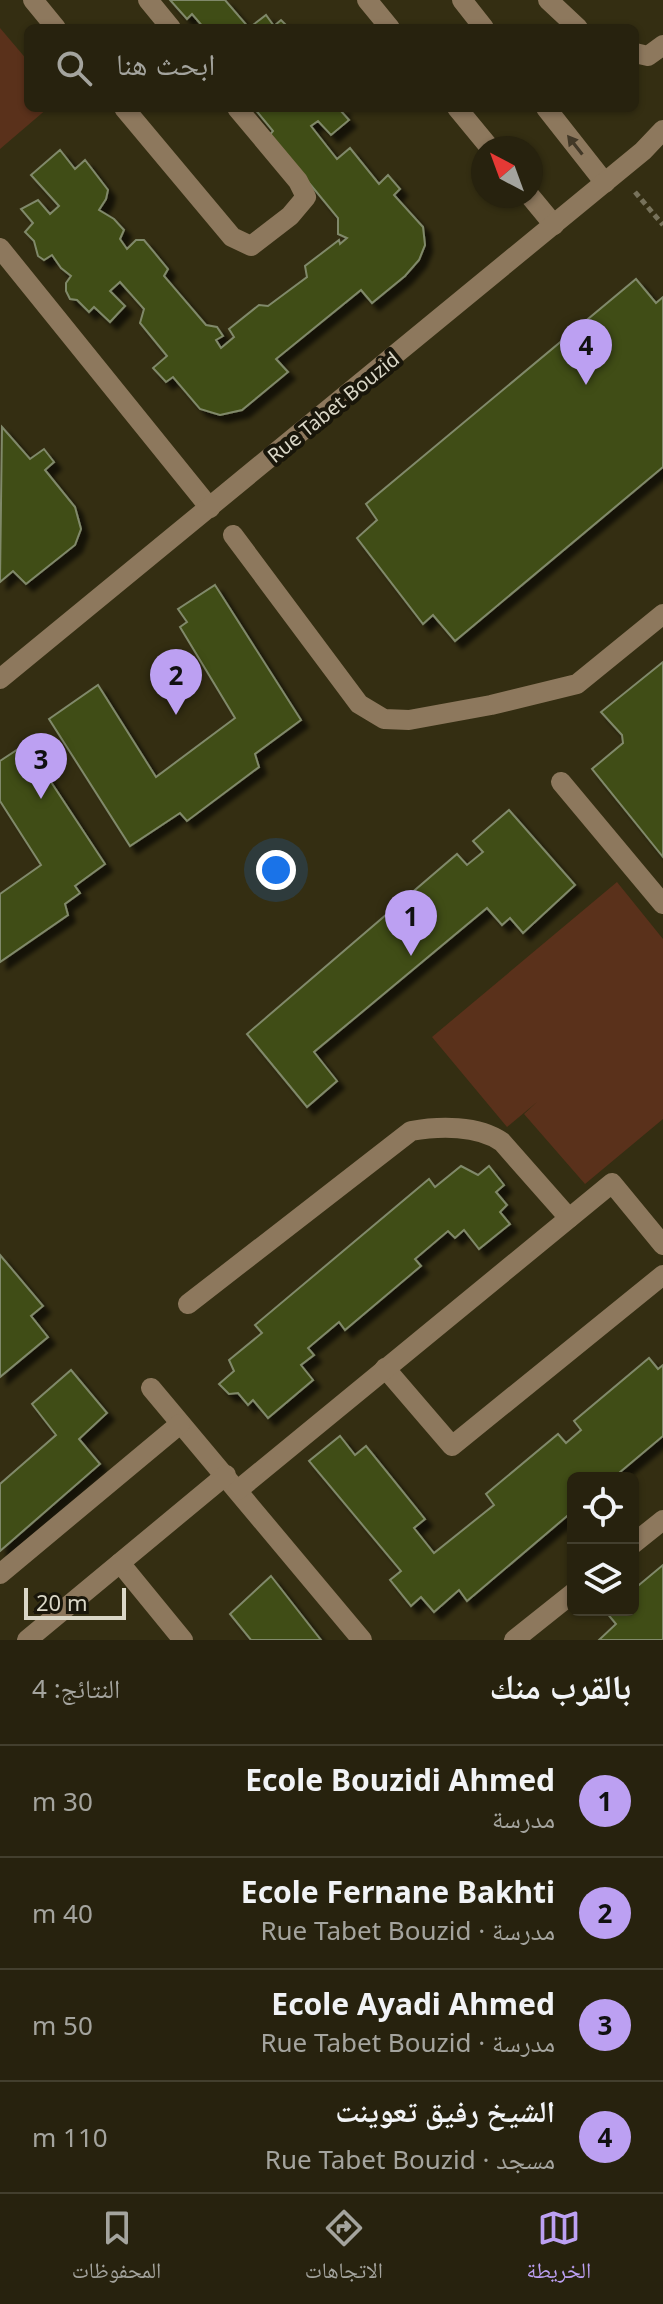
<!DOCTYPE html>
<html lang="ar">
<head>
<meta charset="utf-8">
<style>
	:root { --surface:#27220e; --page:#2f2a17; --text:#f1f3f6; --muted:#a4a49e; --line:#433f2e; --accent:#bca0f2 }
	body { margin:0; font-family:"Noto Sans","Noto Naskh Arabic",sans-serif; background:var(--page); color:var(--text); direction:rtl }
	.controls { position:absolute; right:24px; bottom:24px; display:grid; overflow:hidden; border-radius:12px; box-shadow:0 2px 6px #0004 }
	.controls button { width:72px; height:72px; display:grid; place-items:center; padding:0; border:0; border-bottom:2px solid var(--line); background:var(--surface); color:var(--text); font:40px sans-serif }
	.compass { position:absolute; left:471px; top:136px; width:72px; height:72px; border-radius:50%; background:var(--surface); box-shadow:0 2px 6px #0004; rotate:319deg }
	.scale { position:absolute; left:24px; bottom:20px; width:102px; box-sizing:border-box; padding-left:8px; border:4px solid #dad7c7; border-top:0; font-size:22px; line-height:28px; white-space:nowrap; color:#dad7c7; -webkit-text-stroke:6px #19160a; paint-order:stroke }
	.you { position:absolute; left:276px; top:870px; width:28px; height:28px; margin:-20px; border:6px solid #fff; border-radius:50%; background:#1a73e8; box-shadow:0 0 0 12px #1a73e833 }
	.badge { display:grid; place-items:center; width:52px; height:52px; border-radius:50%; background:var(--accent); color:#111; font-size:26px; font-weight:700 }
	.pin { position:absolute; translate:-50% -66px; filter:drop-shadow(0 2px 4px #0008) }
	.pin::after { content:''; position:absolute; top:42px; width:28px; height:24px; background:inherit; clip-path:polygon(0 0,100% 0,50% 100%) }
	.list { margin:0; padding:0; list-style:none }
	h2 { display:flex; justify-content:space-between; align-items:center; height:104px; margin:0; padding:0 32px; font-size:34px }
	h2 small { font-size:26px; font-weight:400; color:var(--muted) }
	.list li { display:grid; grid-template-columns:52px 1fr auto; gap:24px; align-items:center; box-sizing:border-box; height:112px; padding:0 32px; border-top:2px solid var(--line) }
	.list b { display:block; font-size:30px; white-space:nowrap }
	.list p { margin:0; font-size:26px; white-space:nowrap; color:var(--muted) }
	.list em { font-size:26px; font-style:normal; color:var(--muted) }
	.icon { flex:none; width:44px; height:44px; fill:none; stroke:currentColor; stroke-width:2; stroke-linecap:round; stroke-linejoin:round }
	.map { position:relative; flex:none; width:663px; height:1640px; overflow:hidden; direction:ltr }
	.search { position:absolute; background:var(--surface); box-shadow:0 2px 6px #0004; left:24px; right:24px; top:24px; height:88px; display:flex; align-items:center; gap:20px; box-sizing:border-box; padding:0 28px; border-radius:12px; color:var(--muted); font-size:30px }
	.sheet { height:552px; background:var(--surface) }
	nav { display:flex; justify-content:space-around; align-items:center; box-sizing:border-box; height:112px; border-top:2px solid var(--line); background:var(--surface); font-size:22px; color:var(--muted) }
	nav a { display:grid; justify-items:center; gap:4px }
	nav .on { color:var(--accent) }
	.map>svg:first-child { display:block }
	.green { fill:#5a311b }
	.building { fill:#404d12; stroke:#80896b; stroke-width:2; filter:url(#shadow) }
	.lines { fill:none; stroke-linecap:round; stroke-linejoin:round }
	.path { stroke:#77725b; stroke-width:5; stroke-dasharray:6 4; stroke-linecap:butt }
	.minor { stroke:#8d785d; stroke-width:20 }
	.oneway { fill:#423827 }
	.labels { text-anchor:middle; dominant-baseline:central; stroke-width:8; stroke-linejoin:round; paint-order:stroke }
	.street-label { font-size:20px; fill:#dad7c7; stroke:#19160a }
</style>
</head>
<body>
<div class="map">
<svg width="663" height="1640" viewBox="0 0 663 1640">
	<defs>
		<filter id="shadow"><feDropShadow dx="7" dy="7" stdDeviation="2" flood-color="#0009"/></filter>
	</defs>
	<rect width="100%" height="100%" fill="#342e12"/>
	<!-- green -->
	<g class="green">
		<polygon points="0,28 28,61 28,108 48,108 0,149"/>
		<polygon points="617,882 663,939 663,1119 585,1184 524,1114 537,1102 507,1127 432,1037"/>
	</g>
	<!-- building -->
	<g class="building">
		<polygon points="170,0 225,0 249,28 266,15 274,26 281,20 289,28 204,28 192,14 187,19"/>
		<polygon points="254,108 343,108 340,110 349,120 331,135 318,121 311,126 337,159 350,148 379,184 388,175 400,189 394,195 423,227 425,245 419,260 405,276 372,303 361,290 276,359 288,372 242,410 220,415 200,409 173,377 166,382 153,368 167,356 140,323 144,309 120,282 110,291 125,306 110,322 94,307 89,312 77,300 70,299 66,291 66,283 71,276 61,268 52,255 44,260 38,256 34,241 25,232 33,223 21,209 38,200 50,214 59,206 31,175 60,150 75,169 85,160 108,190 106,199 99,210 114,219 124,230 120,239 127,249 136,240 144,240 168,269 164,276 206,325 217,327 223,336 216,340 221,348 234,337 229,329 259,305 268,306 307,277 305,266 339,240 340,244 347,238 338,234 338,218 296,167 268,137 273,131"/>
		<polygon points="636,279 656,303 663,297 663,467 455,641 433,615 423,624 357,538 377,520 366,504"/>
		<polygon points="2,427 30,459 44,449 54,462 45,470 75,507 81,529 75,545 26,584 13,571 0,582"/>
		<polygon points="215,585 301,720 255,754 259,767 187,821 180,813 130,846 49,719 98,685 156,777 235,718 180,627 187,622 178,609"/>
		<polygon points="663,662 663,857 592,769 623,743 622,735 601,712"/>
		<polygon points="26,744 105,864 75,886 80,893 65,904 68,915 0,962 0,894 41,865 0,801 0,761"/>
		<polygon points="509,810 575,885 523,933 510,918 502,925 487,908 314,1052 337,1081 307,1107 247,1034 457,854 467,865 483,852 473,841"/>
		<polygon points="461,1166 478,1175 489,1166 504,1185 496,1192 507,1205 500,1212 510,1224 479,1249 464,1230 455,1238 448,1231 415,1259 421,1266 345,1330 339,1322 308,1348 314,1355 301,1365 313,1380 268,1418 253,1400 248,1405 238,1393 229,1394 219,1384 234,1371 229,1360 262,1333 255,1325 429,1179 435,1187"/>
		<polygon points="0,1255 43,1306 31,1316 48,1337 0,1377"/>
		<polygon points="649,1358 658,1369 663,1365 663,1436 613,1478 573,1478 573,1511 467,1601 459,1590 434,1612 421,1597 411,1606 390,1580 401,1571 309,1461 340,1436 355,1455 366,1446 425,1519 414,1528 434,1553 494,1505 486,1494 558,1434 566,1443 581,1430 574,1421"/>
		<polygon points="71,1370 107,1413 79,1439 100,1464 0,1551 0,1484 56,1435 32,1404"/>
		<polygon points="663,1565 663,1640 599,1640 616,1624 606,1612 609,1610 633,1610 633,1590"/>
		<polygon points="271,1576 321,1640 251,1640 230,1614"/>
	</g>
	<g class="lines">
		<!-- path -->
		<polyline class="path" points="635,192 663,225"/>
		<!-- minor -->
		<g class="minor">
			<polyline points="33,0 56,28"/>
			<polyline points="148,0 171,28"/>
			<polyline points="367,0 390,28"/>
			<polyline points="462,0 484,28"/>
			<polyline points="548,0 578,28"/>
			<polyline points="635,53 648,56 663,45"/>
			<polyline points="124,108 232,237 251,246 290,216 306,197 298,181 237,108"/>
			<polyline points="457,108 490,148"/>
			<polyline points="546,108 605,183"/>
			<polyline points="530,196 554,225"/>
			<polyline points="0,248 210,508"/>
			<polyline points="233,535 359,704 384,719 409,720 491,705 577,684 663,614"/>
			<polyline points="0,679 643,151 663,130"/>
			<polyline points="561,782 663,904"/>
			<path d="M188 1304 411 1131C439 1126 478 1125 502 1142L569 1218"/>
			<polyline points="385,1368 452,1446 663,1275"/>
			<polyline points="151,1388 362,1640"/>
			<polyline points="238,1490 612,1183 663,1245"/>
			<polyline points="633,1544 663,1520"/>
			<polyline points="120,1563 183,1640"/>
			<polyline points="0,1574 180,1424"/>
			<polyline points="27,1640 226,1475"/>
			<polyline points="514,1640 573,1593"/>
		</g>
	</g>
	<!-- one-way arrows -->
	<defs><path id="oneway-solid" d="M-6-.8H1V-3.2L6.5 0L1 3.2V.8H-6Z" transform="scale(2)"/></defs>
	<use class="oneway" href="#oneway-solid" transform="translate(575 145) rotate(-128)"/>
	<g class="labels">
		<!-- street labels -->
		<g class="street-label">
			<text transform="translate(333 407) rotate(-39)">Rue Tabet Bouzid</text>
		</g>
	</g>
</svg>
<div class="controls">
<button><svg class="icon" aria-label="locate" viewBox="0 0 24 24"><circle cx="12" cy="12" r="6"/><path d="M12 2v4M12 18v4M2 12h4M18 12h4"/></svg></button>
<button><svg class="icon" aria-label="layers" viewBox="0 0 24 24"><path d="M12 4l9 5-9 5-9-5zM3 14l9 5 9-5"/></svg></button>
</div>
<svg class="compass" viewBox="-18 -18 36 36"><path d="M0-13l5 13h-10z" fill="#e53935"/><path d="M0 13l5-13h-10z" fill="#a4a49e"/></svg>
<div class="scale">20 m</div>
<div class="you"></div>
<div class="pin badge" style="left:411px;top:956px">1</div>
<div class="pin badge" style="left:176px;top:715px">2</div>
<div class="pin badge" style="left:41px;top:799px">3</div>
<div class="pin badge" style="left:586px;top:385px">4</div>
<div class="search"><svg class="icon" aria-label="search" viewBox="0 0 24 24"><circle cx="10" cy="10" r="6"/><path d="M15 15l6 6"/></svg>ابحث هنا</div>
</div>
<section class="sheet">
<h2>بالقرب منك<small>النتائج: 4</small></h2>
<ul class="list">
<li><span class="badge">1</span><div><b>Ecole Bouzidi Ahmed</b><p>مدرسة</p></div><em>30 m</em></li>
<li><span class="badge">2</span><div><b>Ecole Fernane Bakhti</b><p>مدرسة · Rue Tabet Bouzid</p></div><em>40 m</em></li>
<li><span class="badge">3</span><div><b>Ecole Ayadi Ahmed</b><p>مدرسة · Rue Tabet Bouzid</p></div><em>50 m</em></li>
<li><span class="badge">4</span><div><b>الشيخ رفيق تعوينت</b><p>مسجد · Rue Tabet Bouzid</p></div><em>110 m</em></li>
</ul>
</section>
<nav>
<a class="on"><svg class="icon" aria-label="map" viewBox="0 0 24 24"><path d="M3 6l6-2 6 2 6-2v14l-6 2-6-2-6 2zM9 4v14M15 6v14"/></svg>الخريطة</a>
<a><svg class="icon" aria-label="directions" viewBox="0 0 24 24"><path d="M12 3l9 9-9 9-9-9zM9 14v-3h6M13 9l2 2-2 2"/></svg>الاتجاهات</a>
<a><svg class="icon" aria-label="saved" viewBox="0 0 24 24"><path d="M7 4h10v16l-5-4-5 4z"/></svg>المحفوظات</a>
</nav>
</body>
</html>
